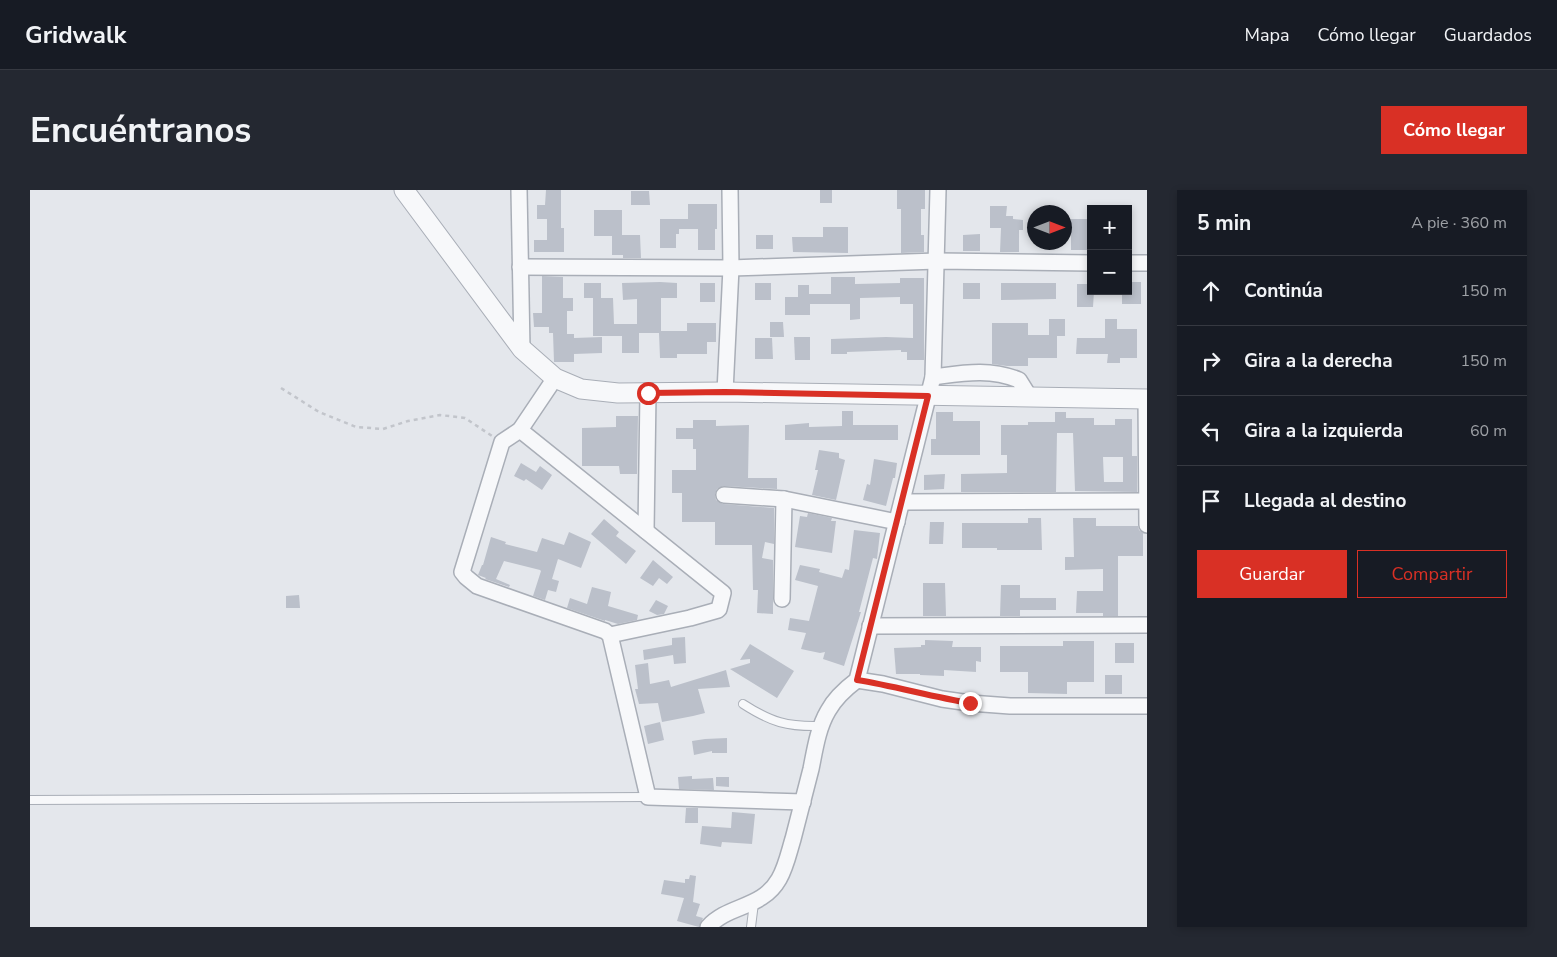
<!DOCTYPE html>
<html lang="es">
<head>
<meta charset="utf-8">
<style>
	:root { --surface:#171b24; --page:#242831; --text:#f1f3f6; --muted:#9ea1a6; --line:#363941; --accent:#d93025 }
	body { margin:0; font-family:"Nunito Sans",sans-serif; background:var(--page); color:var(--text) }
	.controls { position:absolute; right:15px; top:15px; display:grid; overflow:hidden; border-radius:0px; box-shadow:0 2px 8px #0003 }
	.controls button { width:45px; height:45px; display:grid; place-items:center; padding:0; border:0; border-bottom:1px solid var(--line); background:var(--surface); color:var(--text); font:25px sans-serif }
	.compass { position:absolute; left:997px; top:15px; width:45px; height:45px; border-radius:50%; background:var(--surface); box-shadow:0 2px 8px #0003; rotate:90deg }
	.stop { position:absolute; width:15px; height:15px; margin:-11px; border:4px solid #d93025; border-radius:50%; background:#fff }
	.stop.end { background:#d93025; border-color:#fff; box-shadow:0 1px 5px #0008 }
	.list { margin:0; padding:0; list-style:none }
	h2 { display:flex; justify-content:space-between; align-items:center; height:65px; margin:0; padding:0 20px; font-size:21px }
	h2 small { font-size:16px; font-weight:400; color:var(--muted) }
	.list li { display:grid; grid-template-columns:32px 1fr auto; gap:15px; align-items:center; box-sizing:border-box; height:70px; padding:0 20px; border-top:1px solid var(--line) }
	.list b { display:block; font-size:19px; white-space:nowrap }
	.list em { font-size:16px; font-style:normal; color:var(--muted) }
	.actions { display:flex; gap:10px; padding:15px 20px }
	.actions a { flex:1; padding:11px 0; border:1px solid var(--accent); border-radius:0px; text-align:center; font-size:18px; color:var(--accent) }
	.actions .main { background:var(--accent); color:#fff }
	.icon { flex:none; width:28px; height:28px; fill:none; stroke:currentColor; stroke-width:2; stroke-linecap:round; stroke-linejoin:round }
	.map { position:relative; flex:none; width:1117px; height:737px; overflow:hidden; border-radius:0px }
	header { display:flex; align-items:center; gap:30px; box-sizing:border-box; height:70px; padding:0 25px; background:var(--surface); border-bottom:1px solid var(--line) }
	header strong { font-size:24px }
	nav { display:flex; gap:28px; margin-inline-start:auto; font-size:18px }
	.intro { display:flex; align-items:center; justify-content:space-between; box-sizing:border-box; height:120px; padding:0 30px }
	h1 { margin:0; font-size:35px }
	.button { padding:12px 22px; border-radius:0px; background:var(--accent); color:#fff; font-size:18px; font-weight:700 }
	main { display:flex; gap:30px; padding:0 30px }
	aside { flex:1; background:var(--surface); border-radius:0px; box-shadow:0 2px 8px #0003 }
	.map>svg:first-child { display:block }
	.building { fill:#bbc0ca; fill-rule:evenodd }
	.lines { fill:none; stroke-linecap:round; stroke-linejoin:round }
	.service-casing { stroke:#a9aeb7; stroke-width:10 }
	.minor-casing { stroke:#a9aeb7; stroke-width:18 }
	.tertiary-casing { stroke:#a9aeb7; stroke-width:21 }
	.path { stroke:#c2c5cb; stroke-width:2.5; stroke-dasharray:4 4; stroke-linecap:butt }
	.service { stroke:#f7f8fa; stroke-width:8 }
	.minor { stroke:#f7f8fa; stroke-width:15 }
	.tertiary { stroke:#f7f8fa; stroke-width:19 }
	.route { stroke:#d93025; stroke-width:6 }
</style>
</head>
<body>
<header>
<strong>Gridwalk</strong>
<nav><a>Mapa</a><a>Cómo llegar</a><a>Guardados</a></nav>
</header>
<div class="intro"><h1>Encuéntranos</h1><a class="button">Cómo llegar</a></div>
<main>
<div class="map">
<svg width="1117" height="737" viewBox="0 0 1117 737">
	<rect width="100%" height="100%" fill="#e4e7ec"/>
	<!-- building -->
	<g class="building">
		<polygon points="516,0 531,0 531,38 534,38 534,62 504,62 504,50 517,50 517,29 507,29 507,15 515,15"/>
		<rect x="790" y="0" width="12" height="13"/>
		<polygon points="867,0 895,0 895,19 891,19 891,45 894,45 894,62 871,63 871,19 867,19"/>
		<polygon points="601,1 619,1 620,15 601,15"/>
		<polygon points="658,14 687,14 687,39 685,39 685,60 668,60 668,39 649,39 649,44 646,44 646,58 630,58 630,29 658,29"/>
		<polygon points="960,16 977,16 976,26 983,26 983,29 993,30 993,40 989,40 989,62 970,62 971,38 960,38"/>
		<polygon points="564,20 592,20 592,45 610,45 611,68 593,68 593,65 582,65 582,46 564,46"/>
		<rect x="1041" y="29" width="20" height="31"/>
		<polygon points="793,37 818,37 818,63 763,62 762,47 793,47"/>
		<polygon points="950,44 950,61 933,61 933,45"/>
		<rect x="726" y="45" width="17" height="14"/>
		<polygon points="512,86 533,87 533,108 543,108 543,121 537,121 537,144 544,144 544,148 572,147 572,163 544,164 544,172 524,172 523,143 519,143 519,137 504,137 503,123 512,123"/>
		<polygon points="801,87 825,87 825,94 870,93 870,88 894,88 894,170 877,170 877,162 871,162 871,160 817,162 817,164 801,164 801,149 856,147 883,148 883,114 870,114 870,107 830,108 830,129 820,130 820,114 780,114 780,125 755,125 755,107 768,107 768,95 779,95 779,104 801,104"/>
		<polygon points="630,92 647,93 647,108 631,108 631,141 657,141 657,133 686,133 686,152 677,152 677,164 647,164 647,168 630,168 629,143 609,143 609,163 592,163 592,146 563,146 563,108 583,108 584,134 607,134 607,109 593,110 592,93"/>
		<polygon points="1098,92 1111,92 1111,114 1092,114 1092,101 1098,101"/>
		<rect x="554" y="93" width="17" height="15"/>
		<rect x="670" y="93" width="15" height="19"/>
		<rect x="725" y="93" width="16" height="17"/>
		<rect x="933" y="93" width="17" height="16"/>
		<polygon points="971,93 1026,93 1026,109 971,110"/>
		<polygon points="1047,94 1061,94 1061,101 1064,101 1063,117 1047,117"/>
		<polygon points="1019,129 1035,129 1035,146 1027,146 1027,168 998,168 998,176 977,176 962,174 962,133 998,133 998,145 1019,145"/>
		<polygon points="1075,129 1087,129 1087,139 1107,139 1107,168 1090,168 1090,173 1077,173 1078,164 1046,164 1047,148 1075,148"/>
		<polygon points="740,132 753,132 754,147 740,147"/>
		<polygon points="764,147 780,147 780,170 765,170"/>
		<polygon points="725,148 742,148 743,169 725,169"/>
		<polygon points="812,221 823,221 823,235 868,235 868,250 755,250 755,235 779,233 779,237 812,236"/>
		<polygon points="906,222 923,222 923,231 950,231 950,265 901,265 901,249 906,249"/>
		<path d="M1025 222H1036V228H1064V235H1085V229H1102V266H1107V302L1045 301 1043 243H1027L1026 302H931V284L977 283V265H971V235H998V232H1025ZM1073 267H1093V292H1074Z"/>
		<polygon points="586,226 608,226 607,284 590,284 589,276 552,276 552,238 586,237"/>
		<polygon points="663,230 686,230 686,236 719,235 718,288 747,288 747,299 694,296 687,299 685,305 686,310 693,314 744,318 744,354 735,352 732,368 743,370 743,424 727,423 728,400 723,400 722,355 685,355 685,332 652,332 652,303 642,303 642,280 666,280 666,259 663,259 663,249 646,249 646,238 663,238"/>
		<polygon points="789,260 809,263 809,268 815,270 806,310 782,305 788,280 785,280"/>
		<polygon points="844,269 867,273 865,288 863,288 856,316 833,310 837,294 840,295"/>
		<polygon points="491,273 506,282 510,276 522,285 512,300 496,289 494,291 484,286"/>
		<polygon points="915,284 914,299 894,300 894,285"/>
		<polygon points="778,323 802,328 801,331 806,331 802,363 765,357 770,326 777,327"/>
		<polygon points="998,328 1011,328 1012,360 967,360 967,358 932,358 932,333 998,333"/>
		<polygon points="1043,328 1066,328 1066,336 1108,336 1109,340 1113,343 1113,366 1088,366 1088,426 1073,426 1073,423 1046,423 1047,401 1073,401 1073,379 1035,380 1035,367 1044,367"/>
		<polygon points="574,329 589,342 586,346 606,361 596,374 561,344"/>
		<polygon points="900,332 914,332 913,354 899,354"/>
		<polygon points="824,340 850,343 847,369 843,368 829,422 831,422 814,476 793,469 795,462 790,463 771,459 776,443 758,440 760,428 779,431 788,396 765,390 770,375 790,379 789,382 812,388 815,379 819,380"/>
		<polygon points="539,342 561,352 551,378 528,369 522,389 529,391 526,402 518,400 515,410 503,406 511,381 510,380 474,371 466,389 480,395 479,397 455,389 456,388 448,385 452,375 453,375 461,347 476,352 475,354 507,362 512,348 534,355"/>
		<polygon points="623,370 643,387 637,394 629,388 623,396 610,388"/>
		<polygon points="893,393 915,393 916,426 893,426"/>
		<polygon points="971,395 990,395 990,408 1026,408 1026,420 990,420 990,426 970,426"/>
		<polygon points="562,397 581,402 578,416 608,425 607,430 588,434 575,430 575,431 537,418 540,408 557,414"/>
		<polygon points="269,405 270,418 256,418 256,406"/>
		<polygon points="626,410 638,416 634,424 627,425 619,421"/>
		<polygon points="655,447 656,473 644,474 643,465 614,470 613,460 642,455 642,448"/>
		<polygon points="895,450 923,451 922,457 951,457 951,472 946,471 946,482 914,480 914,486 890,485 890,484 866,484 864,458 891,457 891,455 895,455"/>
		<polygon points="1033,451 1064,451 1064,492 1037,492 1037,504 998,503 998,482 970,482 970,456 1033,456"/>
		<rect x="1085" y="453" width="19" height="20"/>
		<polygon points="720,454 764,481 747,508 700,479 720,473 720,469 710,470"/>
		<polygon points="618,473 620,494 639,490 641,497 696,480 700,497 668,499 675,523 663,526 632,532 628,513 609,514 605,499 608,499 605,475"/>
		<rect x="1075" y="485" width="17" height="19"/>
		<polygon points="630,532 634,550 618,554 614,536"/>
		<polygon points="697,548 697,563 682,563 682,561 664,565 662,551 675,549"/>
		<polygon points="662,586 662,589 683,588 684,600 649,599 648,587"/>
		<polygon points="686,587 699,587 699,597 686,596"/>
		<polygon points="656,618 668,618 668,633 655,633"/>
		<polygon points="702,622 725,624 722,654 692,652 691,657 670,654 672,636 701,638"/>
		<polygon points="660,685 666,686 663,712 670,714 666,726 673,728 669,737 647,731 654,708 631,704 634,690 655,693 655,689 659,689"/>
	</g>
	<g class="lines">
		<defs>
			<g id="service">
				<path d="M713 514C741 532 757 537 791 536"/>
				<polyline points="0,610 618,607"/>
				<polyline points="721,737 724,713"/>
			</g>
			<g id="minor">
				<polyline points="489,0 492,159"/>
				<polyline points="1098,73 1117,73"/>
				<polyline points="490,77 701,78 907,71 1061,73"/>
				<path d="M903 187C934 183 959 178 989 190L999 206"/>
				<polyline points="525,188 490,240 472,252 432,382 436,387 447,396 575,441 580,445 618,607 773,612"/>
				<polyline points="695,202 701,78 700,0"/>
				<polyline points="1116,209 1117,335"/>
				<polyline points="490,240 693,403 689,419 688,420 660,428 580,445"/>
				<polyline points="694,305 754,309 867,332"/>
				<polyline points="872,312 1117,311"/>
				<polyline points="616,341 618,203"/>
				<polyline points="752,409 754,309"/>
				<polyline points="840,436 1117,435"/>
				<polyline points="827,490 853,494 912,509 940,513 980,516 1117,516"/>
				<path d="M678 737C699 714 732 719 749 689 756 677 759 662 763 649 769 626 775 602 781 579 785 559 788 538 798 521 805 508 815 499 827 490L903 187 908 0"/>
			</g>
			<polyline id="tertiary" points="374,0 492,159 525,188 551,199 588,203 695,202 1117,209"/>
		</defs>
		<!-- service casing -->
		<use href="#service" class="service-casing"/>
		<!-- minor casing -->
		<use href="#minor" class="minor-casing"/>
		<!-- tertiary casing -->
		<use href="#tertiary" class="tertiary-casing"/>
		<!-- path -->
		<polyline class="path" points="251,198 289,222 326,237 353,239 378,231 410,225 435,228 462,246"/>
		<!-- service -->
		<use href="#service" class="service"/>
		<!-- minor -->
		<use href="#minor" class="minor"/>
		<!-- tertiary -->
		<use href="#tertiary" class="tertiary"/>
	</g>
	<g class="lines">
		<!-- route -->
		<path class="route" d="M618 203 695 202 898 206 827 490C865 496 902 507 940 513"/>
	</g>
</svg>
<div class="controls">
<button>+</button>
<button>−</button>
</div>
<svg class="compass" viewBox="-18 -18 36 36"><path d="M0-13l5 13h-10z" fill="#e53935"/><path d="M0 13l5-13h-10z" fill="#9ea1a6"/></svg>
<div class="stop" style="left:618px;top:203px"></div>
<div class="stop end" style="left:940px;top:513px"></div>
</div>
<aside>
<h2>5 min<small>A pie · 360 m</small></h2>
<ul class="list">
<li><svg class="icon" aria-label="ahead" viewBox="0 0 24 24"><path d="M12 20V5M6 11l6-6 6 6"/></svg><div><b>Continúa</b></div><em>150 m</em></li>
<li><svg class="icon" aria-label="right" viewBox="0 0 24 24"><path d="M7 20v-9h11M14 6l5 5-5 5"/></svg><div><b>Gira a la derecha</b></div><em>150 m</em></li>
<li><svg class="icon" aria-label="left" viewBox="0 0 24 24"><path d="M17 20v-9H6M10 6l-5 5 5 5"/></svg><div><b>Gira a la izquierda</b></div><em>60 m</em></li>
<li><svg class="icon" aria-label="arrive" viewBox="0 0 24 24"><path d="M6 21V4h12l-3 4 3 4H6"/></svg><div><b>Llegada al destino</b></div></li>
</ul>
<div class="actions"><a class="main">Guardar</a><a>Compartir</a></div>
</aside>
</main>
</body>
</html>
